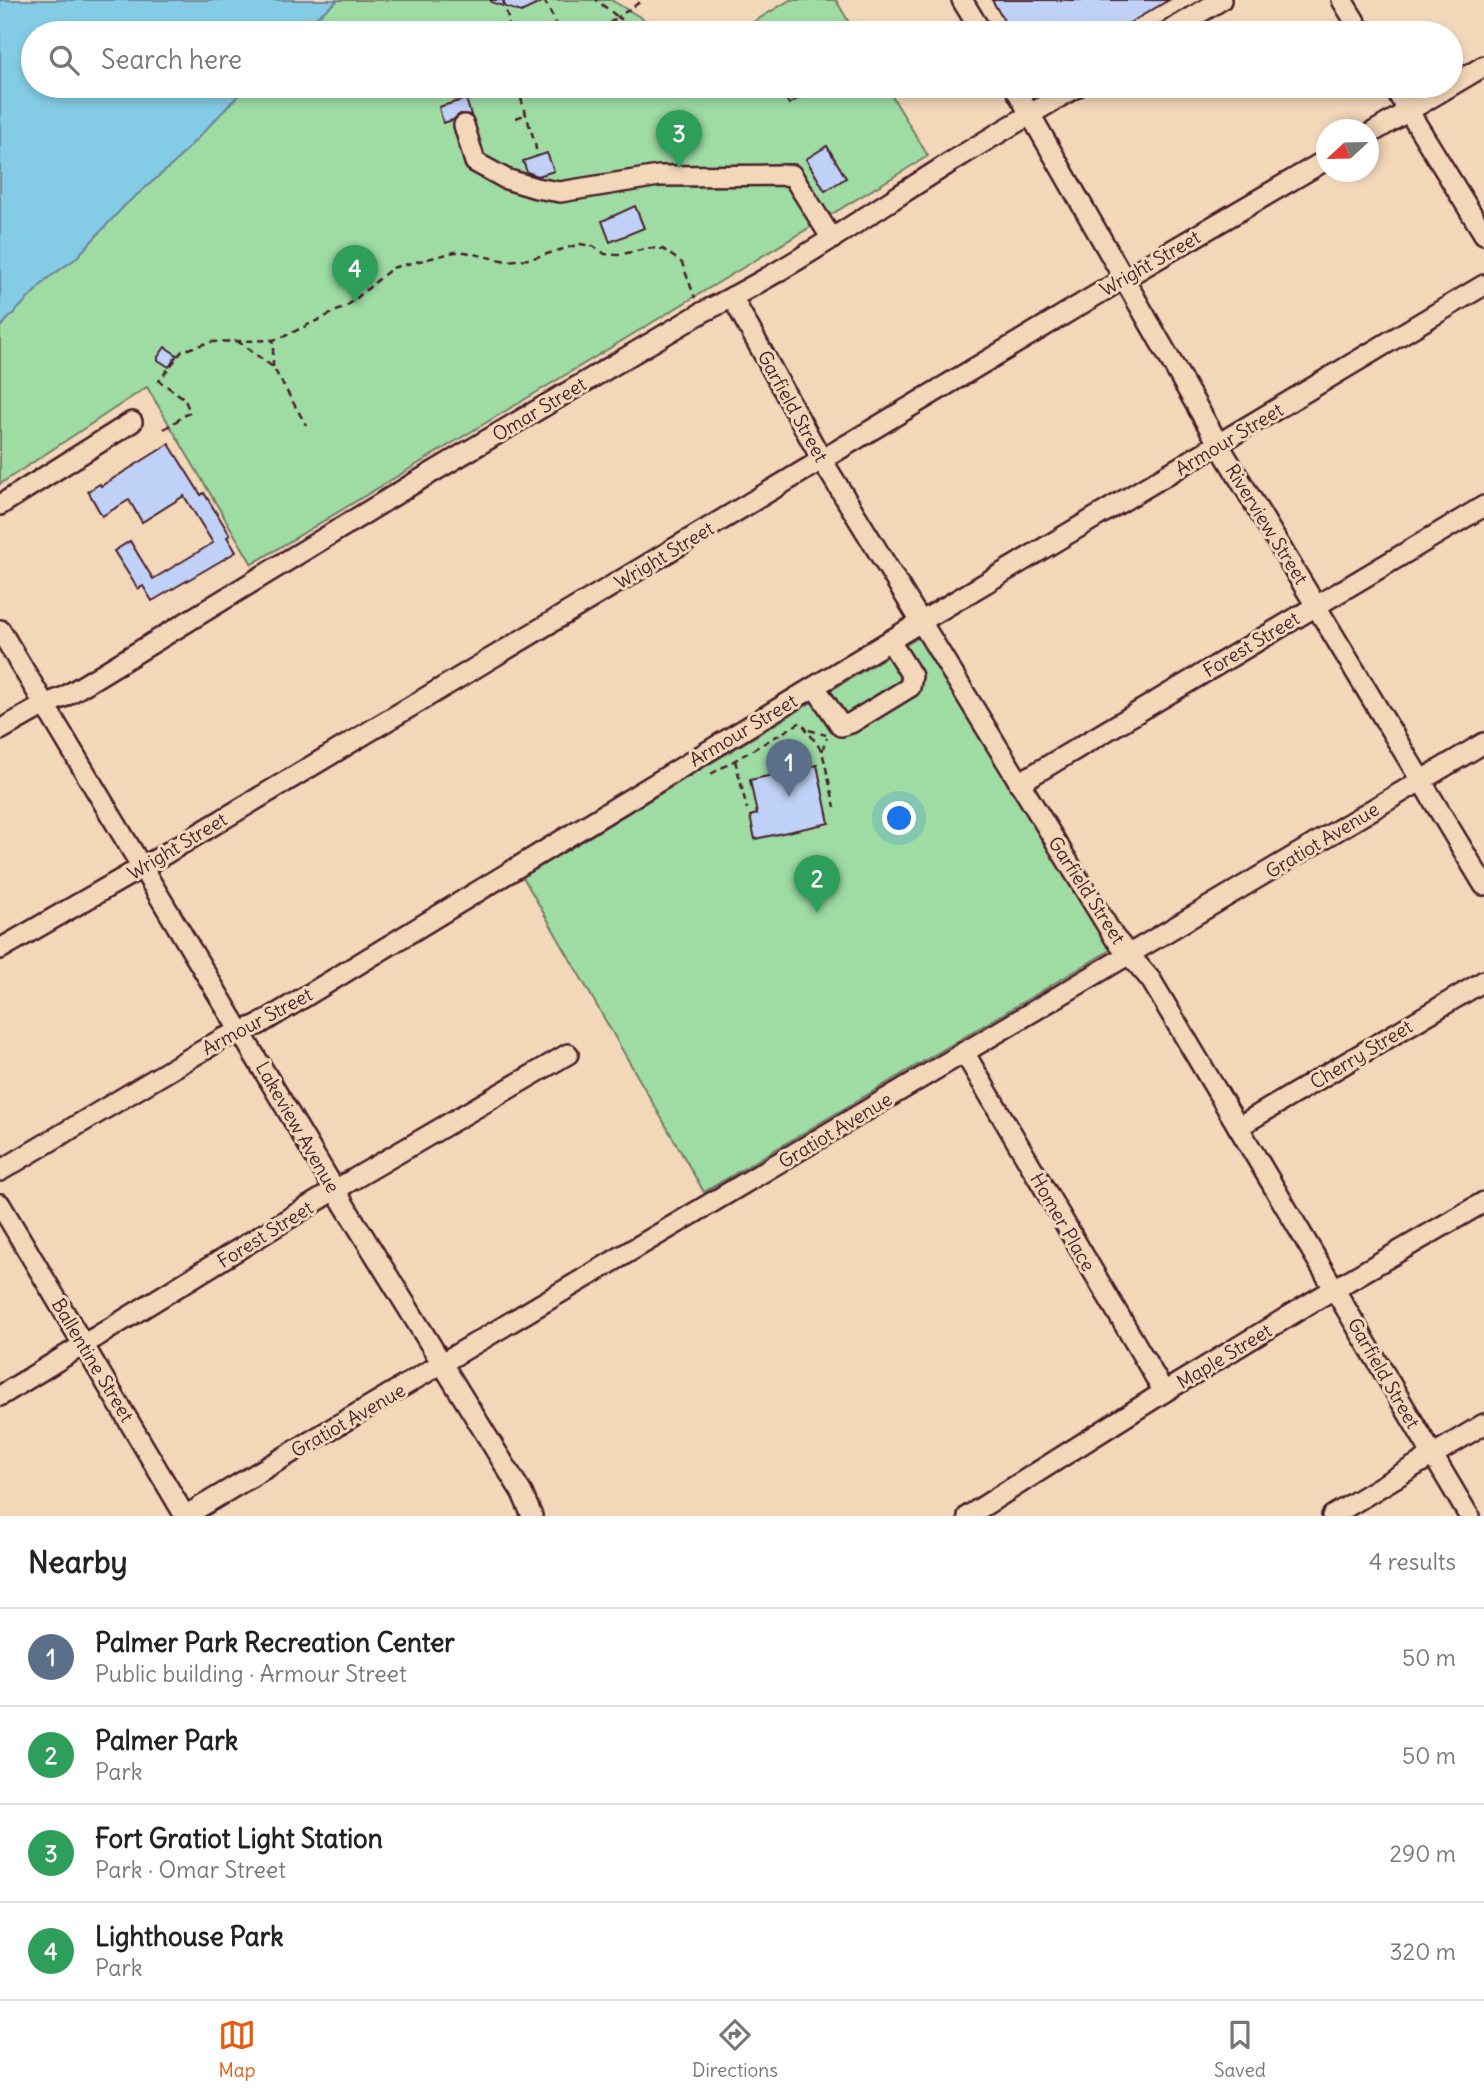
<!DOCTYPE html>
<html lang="en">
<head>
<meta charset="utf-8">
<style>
	:root { --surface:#fff; --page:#f2f2f2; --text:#222; --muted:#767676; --line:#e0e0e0; --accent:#ea580c }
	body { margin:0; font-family:Delius,sans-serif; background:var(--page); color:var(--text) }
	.compass { position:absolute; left:1316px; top:119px; width:63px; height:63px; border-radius:50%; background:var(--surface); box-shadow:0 4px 10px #0003; rotate:248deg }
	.you { position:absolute; left:900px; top:819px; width:24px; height:24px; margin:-18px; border:5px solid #fff; border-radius:50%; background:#1a73e8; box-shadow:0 0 0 10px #1a73e833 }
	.badge { display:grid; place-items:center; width:46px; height:46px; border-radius:50%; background:var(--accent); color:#fff; font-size:23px; font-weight:700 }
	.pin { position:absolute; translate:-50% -58px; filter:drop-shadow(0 2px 4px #0008) }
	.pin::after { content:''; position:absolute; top:37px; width:24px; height:21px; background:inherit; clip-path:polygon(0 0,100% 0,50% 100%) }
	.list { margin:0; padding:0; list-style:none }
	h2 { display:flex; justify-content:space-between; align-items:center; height:91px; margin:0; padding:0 28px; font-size:30px }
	h2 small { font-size:23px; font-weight:400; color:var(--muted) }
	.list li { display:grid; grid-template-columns:46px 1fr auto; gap:21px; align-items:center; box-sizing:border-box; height:98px; padding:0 28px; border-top:2px solid var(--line) }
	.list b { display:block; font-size:26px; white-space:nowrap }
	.list p { margin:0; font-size:23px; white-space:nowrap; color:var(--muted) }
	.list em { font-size:23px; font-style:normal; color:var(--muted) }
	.icon { flex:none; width:38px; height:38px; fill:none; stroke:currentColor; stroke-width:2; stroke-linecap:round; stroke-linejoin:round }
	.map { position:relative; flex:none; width:1484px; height:1516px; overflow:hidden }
	.search { position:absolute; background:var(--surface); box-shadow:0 4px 10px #0003; left:21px; right:21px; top:21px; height:77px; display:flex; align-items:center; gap:18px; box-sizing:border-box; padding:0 24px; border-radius:38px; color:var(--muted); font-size:26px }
	.sheet { height:483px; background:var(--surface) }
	nav { display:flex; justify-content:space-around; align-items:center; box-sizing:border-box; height:98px; border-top:2px solid var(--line); background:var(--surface); font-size:19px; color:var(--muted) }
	nav a { display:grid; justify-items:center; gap:4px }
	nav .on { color:var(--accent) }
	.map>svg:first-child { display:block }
	.green { fill:#9edca4; stroke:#747e68; stroke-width:2 }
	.water { fill:#84cce5; stroke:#6d879b; stroke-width:2 }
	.building { fill:#bfd1f6; stroke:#4a1f2b; stroke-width:2 }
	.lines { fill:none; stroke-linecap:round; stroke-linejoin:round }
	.minor-casing { stroke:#4a1f2b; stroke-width:24 }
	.path { stroke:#4a1f2b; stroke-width:2.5; stroke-dasharray:7 5; stroke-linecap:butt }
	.minor { stroke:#f2d7b9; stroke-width:19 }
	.labels { text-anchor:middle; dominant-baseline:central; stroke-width:6; stroke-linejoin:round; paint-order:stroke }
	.street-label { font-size:19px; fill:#4a1f2b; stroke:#f2d7b9 }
</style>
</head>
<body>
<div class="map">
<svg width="1484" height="1516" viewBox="0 0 1484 1516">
	<rect width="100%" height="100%" fill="#f2d7b9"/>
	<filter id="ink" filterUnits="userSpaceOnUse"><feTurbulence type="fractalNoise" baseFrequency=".0143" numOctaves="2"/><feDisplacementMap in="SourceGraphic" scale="14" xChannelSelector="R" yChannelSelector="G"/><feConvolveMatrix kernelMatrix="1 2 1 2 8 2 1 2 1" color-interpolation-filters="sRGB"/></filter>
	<g filter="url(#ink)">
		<!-- green -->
		<g class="green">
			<polygon points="338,0 611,0 667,33 297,33"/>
			<polygon points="790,0 836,0 855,33 735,33"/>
			<polygon points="247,86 886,86 928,156 252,564 147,387 0,484 0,327 48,278 75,259 125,205 174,163"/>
			<polygon points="926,633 1112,949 704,1192 523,877"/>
		</g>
		<!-- water -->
		<polygon class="water" points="0,0 338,0 297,33 33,33 33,86 247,86 174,163 125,205 75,259 48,278 0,327"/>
		<!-- building -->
		<g class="building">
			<polygon points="491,0 546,0 521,12 491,2"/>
			<polygon points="992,0 1169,0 1112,33 1011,33"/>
			<polygon points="778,86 820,86 789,104"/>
			<polygon points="466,99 471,115 460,114 453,120 443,123 439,107"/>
			<polygon points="827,146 846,178 825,191 806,159"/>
			<polygon points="547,153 554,171 538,176 527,172 523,161"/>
			<polygon points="635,206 644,228 610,242 602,221"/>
			<polygon points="165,347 177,355 169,367 158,360 158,357"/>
			<polygon points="169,444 201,495 204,493 230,535 227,537 236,552 152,601 143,586 138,589 114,551 130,541 153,579 213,543 184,496 142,522 129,500 102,516 88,491 100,484 101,486"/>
			<polygon points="817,765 829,823 755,839 750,816 757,814 750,780"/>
		</g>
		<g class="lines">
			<defs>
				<g id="minor">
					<polyline points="962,0 982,33"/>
					<polyline points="1342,0 1362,33"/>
					<polyline points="1166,33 1221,0"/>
					<polyline points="1014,86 1219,445 1484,885"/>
					<polyline points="1393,86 1484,234"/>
					<polyline points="464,125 475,162 506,179 536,188 560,192 659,176 792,175 832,239"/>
					<polyline points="1368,135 1484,66"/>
					<polyline points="732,297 822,460 1114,937 1151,980 1469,1516"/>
					<polyline points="0,505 132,422"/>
					<polyline points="0,630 335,1190 522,1493 532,1516"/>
					<polyline points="815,687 841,726 851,723 910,687 912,676 890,641"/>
					<path d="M0 730 46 704 64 697 416 482 703 312C793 268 874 210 959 157 998 133 1038 110 1078 86"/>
					<polyline points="1019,783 1484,506"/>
					<polyline points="0,949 160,857 1123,279 1326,160"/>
					<polyline points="964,1052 1164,1392"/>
					<polyline points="1238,1127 1484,981"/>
					<polyline points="0,1171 222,1039 260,1024 922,621 1484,285"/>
					<polyline points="0,1204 185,1516"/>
					<polyline points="0,1396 335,1190 568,1054"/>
					<polyline points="185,1516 1484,743"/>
					<polyline points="968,1516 1164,1392 1317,1299 1484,1202"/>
					<polyline points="1332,1516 1484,1424"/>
				</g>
			</defs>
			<!-- minor casing -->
			<use href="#minor" class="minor-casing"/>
			<!-- path -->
			<g class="path">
				<polyline points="503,0 509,22 508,33"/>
				<polyline points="544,0 561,33"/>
				<polyline points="395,32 406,33"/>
				<polyline points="575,33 611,22 618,17 596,0"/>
				<polyline points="642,33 618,17 643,0"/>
				<polyline points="443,86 456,100 500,86"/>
				<polyline points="517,86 535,143 537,156"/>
				<polyline points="520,92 540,86"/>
				<polyline points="516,118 527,114"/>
				<polyline points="237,341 273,367 306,425"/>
				<polyline points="273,367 273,340"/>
				<polyline points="164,429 190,412 184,398 159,381 182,351 210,342 273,340 285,336 347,306 392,268 455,252 465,252 506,261 530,259 580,244 593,246 605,254 618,255 650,248 663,249 682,263 695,298"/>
				<polyline points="809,730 826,735"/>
				<polyline points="822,751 827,738"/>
				<polyline points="735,760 747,809"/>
				<polyline points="711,774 801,722 822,751 835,807"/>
			</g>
			<!-- minor -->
			<use href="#minor" class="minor"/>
		</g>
	</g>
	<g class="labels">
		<!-- street labels -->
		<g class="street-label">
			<text transform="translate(1150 263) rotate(-30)">Wright Street</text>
			<text transform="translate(793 406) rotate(61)">Garfield Street</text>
			<text transform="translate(539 409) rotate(-31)">Omar Street</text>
			<text transform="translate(1229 439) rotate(-31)">Armour Street</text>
			<text transform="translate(1267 524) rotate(58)">Riverview Street</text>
			<text transform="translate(664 555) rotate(-31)">Wright Street</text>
			<text transform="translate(1251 644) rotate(-31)">Forest Street</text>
			<text transform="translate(743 730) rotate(-31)">Armour Street</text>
			<text transform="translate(1322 840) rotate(-31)">Gratiot Avenue</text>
			<text transform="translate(177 846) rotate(-31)">Wright Street</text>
			<text transform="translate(1087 890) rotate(57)">Garfield Street</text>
			<text transform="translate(257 1021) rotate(-28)">Armour Street</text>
			<text transform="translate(1361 1054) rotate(-31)">Cherry Street</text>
			<text transform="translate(298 1127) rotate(60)">Lakeview Avenue</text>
			<text transform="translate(835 1130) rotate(-31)">Gratiot Avenue</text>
			<text transform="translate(1063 1222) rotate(60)">Homer Place</text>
			<text transform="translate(265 1234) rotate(-32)">Forest Street</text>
			<text transform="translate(1224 1356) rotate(-31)">Maple Street</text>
			<text transform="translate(93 1360) rotate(59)">Ballentine Street</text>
			<text transform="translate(1384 1373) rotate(60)">Garfield Street</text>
			<text transform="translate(348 1420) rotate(-30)">Gratiot Avenue</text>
		</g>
	</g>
</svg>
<svg class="compass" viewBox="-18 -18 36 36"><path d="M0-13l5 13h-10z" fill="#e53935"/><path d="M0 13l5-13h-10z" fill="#767676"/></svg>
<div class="you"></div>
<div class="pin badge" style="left:789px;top:797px;background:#5c6f8a">1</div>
<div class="pin badge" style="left:817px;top:913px;background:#2e9e5b">2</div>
<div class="pin badge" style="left:679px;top:168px;background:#2e9e5b">3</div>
<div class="pin badge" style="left:355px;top:303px;background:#2e9e5b">4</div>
<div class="search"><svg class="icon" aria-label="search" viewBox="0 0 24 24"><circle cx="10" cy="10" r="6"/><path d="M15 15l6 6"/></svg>Search here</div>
</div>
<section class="sheet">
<h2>Nearby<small>4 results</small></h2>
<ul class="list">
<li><span class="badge" style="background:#5c6f8a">1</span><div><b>Palmer Park Recreation Center</b><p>Public building · Armour Street</p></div><em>50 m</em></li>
<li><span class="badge" style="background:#2e9e5b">2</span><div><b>Palmer Park</b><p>Park</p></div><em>50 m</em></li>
<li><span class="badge" style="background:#2e9e5b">3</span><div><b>Fort Gratiot Light Station</b><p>Park · Omar Street</p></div><em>290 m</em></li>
<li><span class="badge" style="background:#2e9e5b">4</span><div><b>Lighthouse Park</b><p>Park</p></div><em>320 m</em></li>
</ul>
</section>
<nav>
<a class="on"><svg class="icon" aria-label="map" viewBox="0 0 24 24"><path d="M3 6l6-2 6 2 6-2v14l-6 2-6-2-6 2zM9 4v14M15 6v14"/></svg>Map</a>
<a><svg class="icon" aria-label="directions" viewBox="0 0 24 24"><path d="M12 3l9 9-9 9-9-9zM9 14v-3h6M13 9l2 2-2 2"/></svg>Directions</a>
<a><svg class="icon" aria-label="saved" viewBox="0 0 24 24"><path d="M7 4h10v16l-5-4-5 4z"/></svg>Saved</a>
</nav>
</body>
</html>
